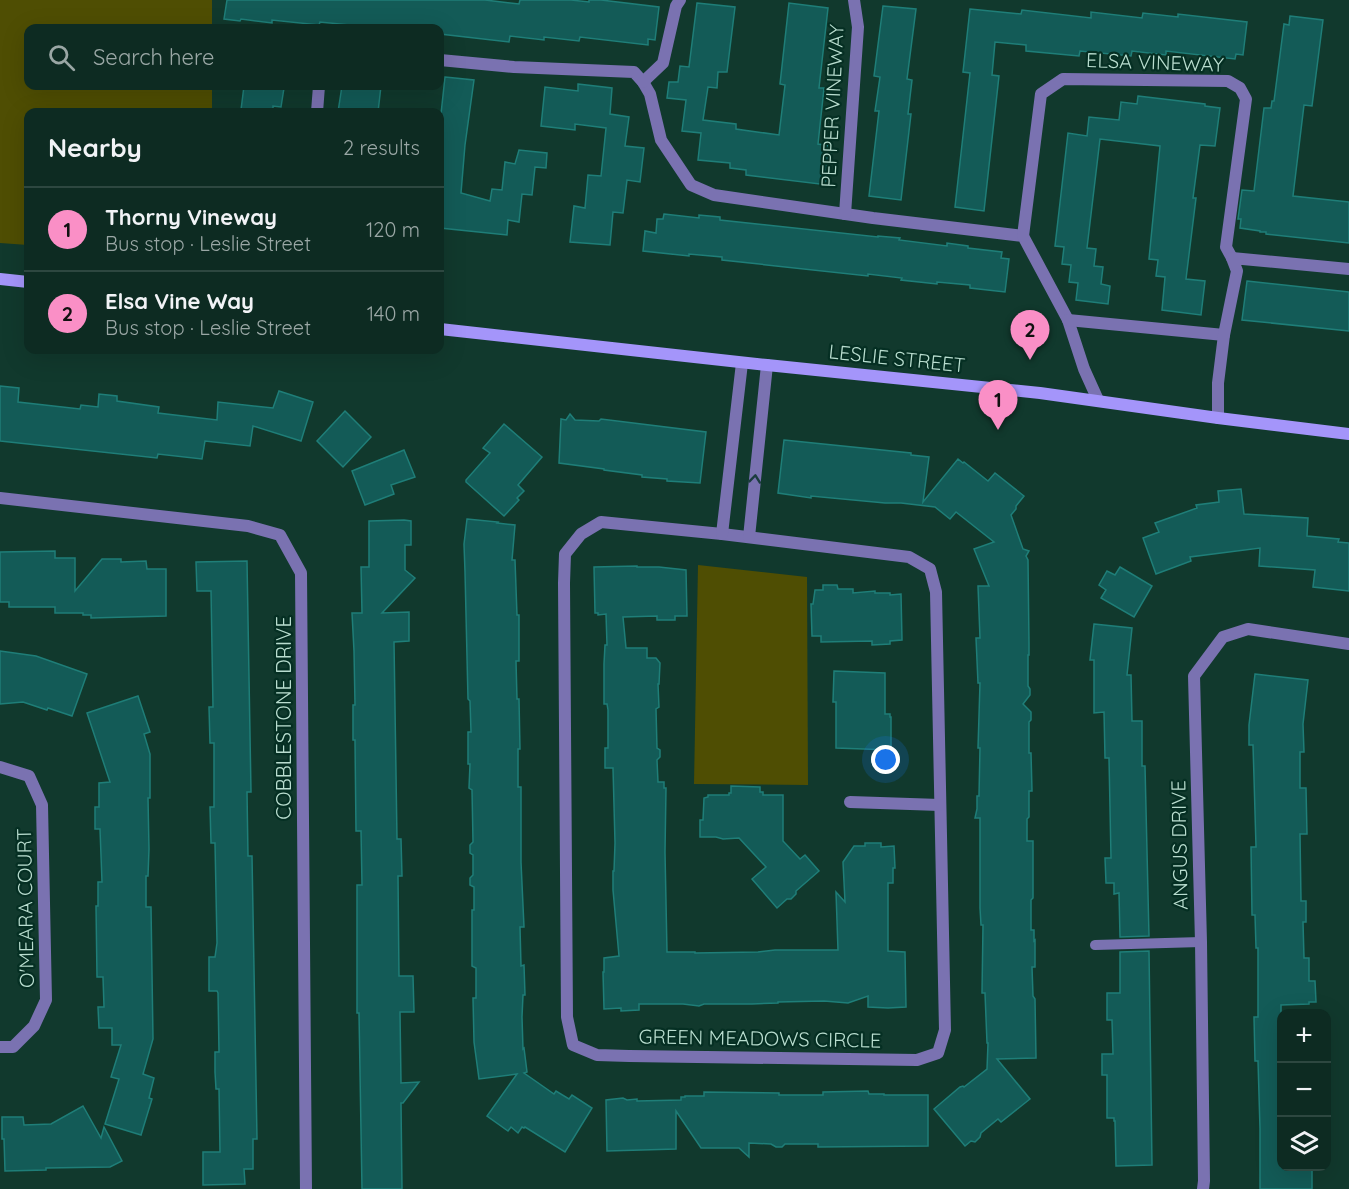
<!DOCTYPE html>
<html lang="en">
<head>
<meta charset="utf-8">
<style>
	:root { --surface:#0d2b22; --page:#1b372f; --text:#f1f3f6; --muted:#9aa7a5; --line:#2d4740; --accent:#fa8fc6 }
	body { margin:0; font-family:Quicksand,sans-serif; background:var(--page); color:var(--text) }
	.controls { position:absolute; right:18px; bottom:18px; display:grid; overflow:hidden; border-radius:12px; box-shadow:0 6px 24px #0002 }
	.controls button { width:54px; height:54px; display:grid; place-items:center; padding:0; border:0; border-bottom:2px solid var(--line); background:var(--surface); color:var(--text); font:30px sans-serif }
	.you { position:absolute; left:886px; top:760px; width:21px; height:21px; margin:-15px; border:4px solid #fff; border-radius:50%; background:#1a73e8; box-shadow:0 0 0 9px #1a73e833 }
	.badge { display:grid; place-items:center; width:39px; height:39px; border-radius:50%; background:var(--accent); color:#111; font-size:20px; font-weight:700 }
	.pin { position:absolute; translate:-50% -50px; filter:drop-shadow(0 2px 3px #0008) }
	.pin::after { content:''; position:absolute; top:32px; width:21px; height:18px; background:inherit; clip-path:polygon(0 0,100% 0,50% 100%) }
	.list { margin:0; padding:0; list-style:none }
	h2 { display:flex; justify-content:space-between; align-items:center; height:78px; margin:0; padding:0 24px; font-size:26px }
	h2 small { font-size:20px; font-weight:400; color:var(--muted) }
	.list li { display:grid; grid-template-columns:39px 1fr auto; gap:18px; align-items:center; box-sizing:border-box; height:84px; padding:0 24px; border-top:2px solid var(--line) }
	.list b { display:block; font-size:22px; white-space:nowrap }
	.list p { margin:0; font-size:20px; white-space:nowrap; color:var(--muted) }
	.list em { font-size:20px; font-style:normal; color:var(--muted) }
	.icon { flex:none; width:33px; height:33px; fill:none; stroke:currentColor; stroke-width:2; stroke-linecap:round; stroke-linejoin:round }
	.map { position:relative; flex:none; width:1349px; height:1189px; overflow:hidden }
	.search { position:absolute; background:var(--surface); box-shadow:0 6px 24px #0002; left:24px; top:24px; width:420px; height:66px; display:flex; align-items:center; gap:15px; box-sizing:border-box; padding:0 21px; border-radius:12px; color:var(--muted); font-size:22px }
	.panel { position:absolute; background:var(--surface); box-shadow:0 6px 24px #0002; left:24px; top:108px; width:420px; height:246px; border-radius:12px }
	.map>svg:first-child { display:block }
	.green { fill:#4f4e03 }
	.building { fill:#135b57; stroke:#1f7e78; stroke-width:1.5 }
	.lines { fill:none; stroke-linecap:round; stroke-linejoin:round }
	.service { stroke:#7a72b1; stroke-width:10 }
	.minor { stroke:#7a72b1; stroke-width:12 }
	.secondary { stroke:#a495fa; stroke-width:12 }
	.oneway { stroke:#1c3c3f }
	.labels { text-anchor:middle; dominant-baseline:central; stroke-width:4.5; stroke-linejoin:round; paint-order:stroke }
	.street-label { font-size:20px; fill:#b9ddcf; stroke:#052f23 }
</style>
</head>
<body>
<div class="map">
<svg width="1349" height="1189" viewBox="0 0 1349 1189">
	<rect width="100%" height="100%" fill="#11392d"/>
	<!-- green -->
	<g class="green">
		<polygon points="0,0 212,0 212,28 28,28 28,86 212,86 212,112 28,112 28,245 0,243"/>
		<polygon points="698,565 807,577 808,785 694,784"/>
	</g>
	<!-- building -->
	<g class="building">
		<polygon points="227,0 485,0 519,4 520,0 571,0 589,2 589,0 601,0 659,7 655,40 648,39 648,45 580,37 579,41 544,37 544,40 510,36 509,42 440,34 440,28 380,28 320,22 319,25 272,20 272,23 241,19 240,21 224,19"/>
		<polygon points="697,3 735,7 727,72 718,72 717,88 708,87 703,120 736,124 736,129 779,135 785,85 780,84 789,3 828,8 819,88 824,88 818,144 832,146 828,185 746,175 746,170 730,168 730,163 698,160 701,133 682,131 686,100 667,98 669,82 678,82 680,66 689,67"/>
		<polygon points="883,6 916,9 907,79 912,80 908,114 911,114 901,200 869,196 879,111 875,111 880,77 874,76"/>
		<polygon points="970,9 1021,14 1022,10 1091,18 1091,12 1142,18 1143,13 1178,17 1178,14 1247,22 1243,55 1236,54 1235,59 1166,51 1166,55 1132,51 1131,56 1080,51 1079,56 1026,51 1026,45 995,42 992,75 999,76 984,211 955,207 970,73 963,72"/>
		<polygon points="1290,16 1323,20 1312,106 1304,105 1293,196 1349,202 1349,243 1266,234 1266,232 1260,232 1260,231 1240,228 1241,219 1238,219 1242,190 1254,191 1264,108 1271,108 1272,101 1274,101 1284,24 1289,25"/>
		<polygon points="445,77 474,80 465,145 461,193 490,201 492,189 502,190 505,162 515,164 519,150 547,153 546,168 535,167 532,195 522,194 519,222 508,220 507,235 440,228 440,123"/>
		<polygon points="578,84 612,88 610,114 629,117 625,146 644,148 640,182 627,180 623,213 613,212 610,245 570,242 574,206 585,208 588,175 601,176 606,128 575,124 575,130 541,126 545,87 578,91"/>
		<polygon points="244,86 275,86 275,87 284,88 281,107 273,106 273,112 245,112 245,111 241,110"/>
		<polygon points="342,86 381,86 378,112 338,112"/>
		<polygon points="1138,96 1205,104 1205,106 1220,108 1215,146 1200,145 1193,198 1196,198 1186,279 1205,281 1201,315 1162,310 1165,277 1156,276 1158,260 1149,259 1160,146 1100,139 1087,248 1096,249 1094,266 1103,267 1101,284 1110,286 1108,304 1076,300 1078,283 1069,282 1071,265 1062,264 1064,247 1055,246 1068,133 1087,136 1089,117 1119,120 1121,102 1137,104"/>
		<polygon points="664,214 699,218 699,215 720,217 720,220 878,237 878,236 900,238 899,240 947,246 947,243 968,246 968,248 1002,252 1001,258 1009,259 1005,292 970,288 970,285 937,282 937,284 901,280 902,278 868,274 868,276 722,260 722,257 689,254 689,256 643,251 645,231 656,233 657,219 663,219"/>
		<polygon points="1247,281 1349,292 1349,331 1242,320"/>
		<polygon points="0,386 19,388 18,402 80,409 81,405 98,407 99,394 117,396 117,401 159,407 158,413 217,420 218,402 273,408 279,391 313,402 301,441 253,426 250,446 205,441 202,459 158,454 157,458 0,441"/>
		<polygon points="345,411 371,437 343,467 317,441"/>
		<polygon points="570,414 575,420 599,421 601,419 706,432 700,483 667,481 667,479 642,477 642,475 604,470 604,469 559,463 561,419 566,420"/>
		<polygon points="504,424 542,457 518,485 524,491 517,498 519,500 504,516 466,482 466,480 490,453 483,448"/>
		<polygon points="784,440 911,453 911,455 929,457 923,502 958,459 963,463 964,462 988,481 995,473 1024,496 1016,506 1016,509 1011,515 1023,549 1029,551 1026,556 1028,560 1029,643 1029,655 1028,655 1028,686 1030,689 1030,695 1023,704 1031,712 1031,720 1029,722 1029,753 1031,753 1032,791 1029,791 1029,817 1027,819 1027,841 1033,841 1033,898 1031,900 1031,930 1034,930 1034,941 1035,940 1035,967 1032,967 1033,996 1035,999 1036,1058 997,1059 1030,1099 1001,1122 998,1119 981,1133 980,1137 975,1142 971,1141 965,1146 934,1109 960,1087 963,1086 964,1087 987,1069 988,1043 987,1043 985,993 982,993 983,925 981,925 980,908 980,818 975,818 977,809 977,796 979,796 980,748 978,748 980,683 978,683 976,638 980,638 978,586 989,586 974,549 994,542 956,512 950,519 935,507 901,503 885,503 811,496 811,498 778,493"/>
		<polygon points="404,450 415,477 391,485 394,494 365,505 352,471"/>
		<polygon points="1241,489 1244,514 1308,518 1307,536 1339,539 1338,542 1349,543 1349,591 1313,587 1315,570 1259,566 1260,548 1190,557 1191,561 1156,574 1143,538 1159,532 1155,523 1197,508 1196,505 1219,502 1218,491"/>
		<polygon points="467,519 498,522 497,523 515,525 512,560 515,560 517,615 519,615 519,661 516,661 517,699 519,699 520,749 518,749 518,787 521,787 521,862 524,927 520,927 521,966 524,965 525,995 523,995 522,1017 523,1049 524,1048 527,1072 524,1073 554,1094 556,1091 569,1099 572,1095 592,1108 565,1152 525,1127 524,1128 522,1127 518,1133 511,1127 508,1131 487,1116 517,1074 479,1079 474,1042 473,998 476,998 476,968 472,966 472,910 474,910 474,887 470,885 470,878 473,875 473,855 470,853 470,845 473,842 472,790 469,788 470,764 468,764 468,732 471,732 470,701 468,699 465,572 464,544"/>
		<polygon points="404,520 411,521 411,545 405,545 405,570 415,578 382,613 409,612 409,641 394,642 397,839 401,839 402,876 398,876 399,976 413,976 414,1012 400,1012 401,1083 419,1082 403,1103 401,1103 402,1189 362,1189 359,1013 357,1013 357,885 362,885 361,831 356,831 355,740 353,740 353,705 355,705 354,651 352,613 362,613 361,567 369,567 369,521"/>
		<polygon points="55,551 55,558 75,558 75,591 102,559 121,559 121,562 146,561 147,569 166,569 166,616 91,618 91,615 83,615 83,613 55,613 55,607 9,607 9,602 0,602 0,552"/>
		<polygon points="247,561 251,792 247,792 248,856 252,856 257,1139 253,1139 253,1169 244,1169 245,1184 203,1185 203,1152 220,1152 219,1089 216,1089 215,1072 215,1052 219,1052 218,993 217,991 209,991 209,957 215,957 217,943 215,843 211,843 210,807 214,807 214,743 210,743 209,707 213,707 211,591 197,591 196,562"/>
		<polygon points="637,566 637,567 659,567 686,570 687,616 675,616 675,620 657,620 657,616 623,617 626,648 647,648 647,658 656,658 660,663 659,684 658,684 659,707 656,709 657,748 660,750 660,757 657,760 658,782 664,782 664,788 666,788 665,852 667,952 695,952 695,953 758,952 775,950 838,950 836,892 845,902 843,862 854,846 865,846 865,843 881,843 881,847 894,846 895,868 893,868 893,883 888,883 888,951 905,952 906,1007 888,1008 868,1007 868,996 848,1003 824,1001 778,1002 778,1003 752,1004 704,1004 699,1006 683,1004 639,1004 639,1010 621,1011 621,1008 604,1009 603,972 604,972 604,958 619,956 613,890 613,871 614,871 615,843 613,768 605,768 605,748 608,748 608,710 607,704 604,704 604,664 605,645 607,645 606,614 598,615 598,613 595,613 594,567"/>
		<polygon points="1120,567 1152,586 1134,617 1101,598 1106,590 1099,585 1107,571 1115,575"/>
		<polygon points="823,585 837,585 838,589 853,589 853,593 875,591 875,593 890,593 890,595 901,594 902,640 890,641 890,644 872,645 872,641 821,642 821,636 812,636 811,604 813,604 815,590 823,590"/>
		<polygon points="1094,624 1132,628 1127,675 1131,675 1132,721 1142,721 1142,766 1145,766 1149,936 1120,937 1119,893 1114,894 1114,883 1106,883 1105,858 1111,858 1109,758 1105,758 1104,712 1094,713 1094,660 1090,660"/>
		<polygon points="0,651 36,656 87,674 72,716 48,708 47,710 23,702 0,704"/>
		<polygon points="834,671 885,673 885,714 890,714 890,717 891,717 891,750 836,748 836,702 833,702"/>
		<polygon points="1255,674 1308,680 1303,724 1304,752 1300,752 1300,788 1306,788 1307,834 1300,834 1301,901 1306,901 1306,922 1303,922 1304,958 1309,958 1309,981 1315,981 1316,1002 1309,1002 1309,1004 1281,1005 1281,1167 1312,1167 1312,1189 1260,1189 1260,1129 1258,1061 1255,1061 1254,1017 1258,1017 1258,948 1256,948 1255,915 1252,915 1251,847 1256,847 1254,778 1253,745 1249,745 1249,725"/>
		<polygon points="138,696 150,732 144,734 150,754 150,798 148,798 149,849 148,876 146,876 146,907 151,907 153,1039 143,1074 154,1078 149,1098 152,1099 141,1135 105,1124 119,1079 111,1077 121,1045 112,1045 112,1028 99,1028 98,1007 104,1007 103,977 97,977 96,906 98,906 98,882 102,882 100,829 95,829 95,807 99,807 99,783 110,782 87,713"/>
		<polygon points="731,786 760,787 760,792 763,792 763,795 783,795 783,841 800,859 805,855 819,871 796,891 796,894 791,899 787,899 777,908 752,879 766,867 739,838 723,839 716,837 700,837 700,820 703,820 704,798 708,797 708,795 729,795 729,793 731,793"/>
		<polygon points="1149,951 1152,1165 1116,1166 1115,1121 1114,1121 1114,1118 1107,1118 1107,1075 1102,1075 1102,1054 1113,1054 1112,1020 1107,1020 1107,993 1120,993 1120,952"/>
		<polygon points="868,1091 869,1094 884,1094 884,1095 928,1095 928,1146 818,1147 818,1144 785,1144 782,1147 776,1147 771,1144 749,1143 749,1157 739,1148 701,1148 676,1111 676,1149 607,1151 606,1100 623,1098 627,1100 637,1099 637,1101 681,1100 681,1097 685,1097 685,1096 704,1096 704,1092 779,1093 779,1095 823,1095 823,1092"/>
		<polygon points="83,1106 101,1138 104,1127 122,1161 110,1167 46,1168 46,1170 5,1171 4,1139 2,1139 2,1117 23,1117 24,1125 51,1124"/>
	</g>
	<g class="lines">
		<!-- service -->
		<polyline class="service" points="1095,945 1201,942"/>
		<!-- minor -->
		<g class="minor">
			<polyline points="440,60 514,67 634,72 643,82 650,94 661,140 691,185 714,195 873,218 1023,236 1068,320 1084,369 1098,400"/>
			<polyline points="643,82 663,63 676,6 680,0"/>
			<polyline points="317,112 319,86"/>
			<polyline points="845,214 858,27 854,0"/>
			<polyline points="1023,236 1041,94 1063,79 1228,81 1240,88 1246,99 1226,247 1232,258"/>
			<polyline points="1068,320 1224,335"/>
			<polyline points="1218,418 1218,383 1224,335 1237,271 1232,258 1349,269"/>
			<polyline points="0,498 248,526 280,535 301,573 306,1189"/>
			<polygon points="601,522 722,534 909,557 930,569 936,592 945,1030 938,1053 917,1060 629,1056 597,1055 573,1045 567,1017 564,583 565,554 581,534"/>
			<polyline points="722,534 742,363"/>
			<polyline points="749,537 767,365"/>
			<polyline points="0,767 29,776 42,805 46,1000 34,1026 13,1047 0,1047"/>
			<polyline points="850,802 940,805"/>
			<polyline points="1203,1189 1204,1181 1201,942 1194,676 1223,637 1248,629 1349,644"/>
		</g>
		<!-- secondary -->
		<g class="secondary">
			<polyline points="0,279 28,282"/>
			<polyline points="440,329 767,365 1040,393 1218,418 1349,434"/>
		</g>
	</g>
	<!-- one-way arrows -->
	<defs><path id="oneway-chevron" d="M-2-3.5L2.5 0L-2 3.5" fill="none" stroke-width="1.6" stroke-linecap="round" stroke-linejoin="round" transform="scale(1.5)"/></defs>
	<use class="oneway" href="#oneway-chevron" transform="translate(755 479) rotate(-84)"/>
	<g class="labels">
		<!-- street labels -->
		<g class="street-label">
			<text transform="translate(1155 62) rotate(2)">ELSA VINEWAY</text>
			<text transform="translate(832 106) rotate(-87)">PEPPER VINEWAY</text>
			<text transform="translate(897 358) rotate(6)">LESLIE STREET</text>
			<text transform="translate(283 718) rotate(-90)">COBBLESTONE DRIVE</text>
			<text transform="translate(1179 845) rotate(-91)">ANGUS DRIVE</text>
			<text transform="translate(25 908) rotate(-91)">O'MEARA COURT</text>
			<text transform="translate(760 1038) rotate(1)">GREEN MEADOWS CIRCLE</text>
		</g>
	</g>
</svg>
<div class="controls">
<button>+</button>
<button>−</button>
<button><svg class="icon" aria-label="layers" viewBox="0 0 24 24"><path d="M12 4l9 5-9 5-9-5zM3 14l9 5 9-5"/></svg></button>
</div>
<div class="you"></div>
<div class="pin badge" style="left:998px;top:430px">1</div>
<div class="pin badge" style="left:1030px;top:360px">2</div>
<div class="search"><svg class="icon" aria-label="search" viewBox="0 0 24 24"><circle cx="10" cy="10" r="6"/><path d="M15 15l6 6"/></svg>Search here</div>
<section class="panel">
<h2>Nearby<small>2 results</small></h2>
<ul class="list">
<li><span class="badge">1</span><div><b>Thorny Vineway</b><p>Bus stop · Leslie Street</p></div><em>120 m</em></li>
<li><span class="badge">2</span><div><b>Elsa Vine Way</b><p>Bus stop · Leslie Street</p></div><em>140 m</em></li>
</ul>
</section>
</div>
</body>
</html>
